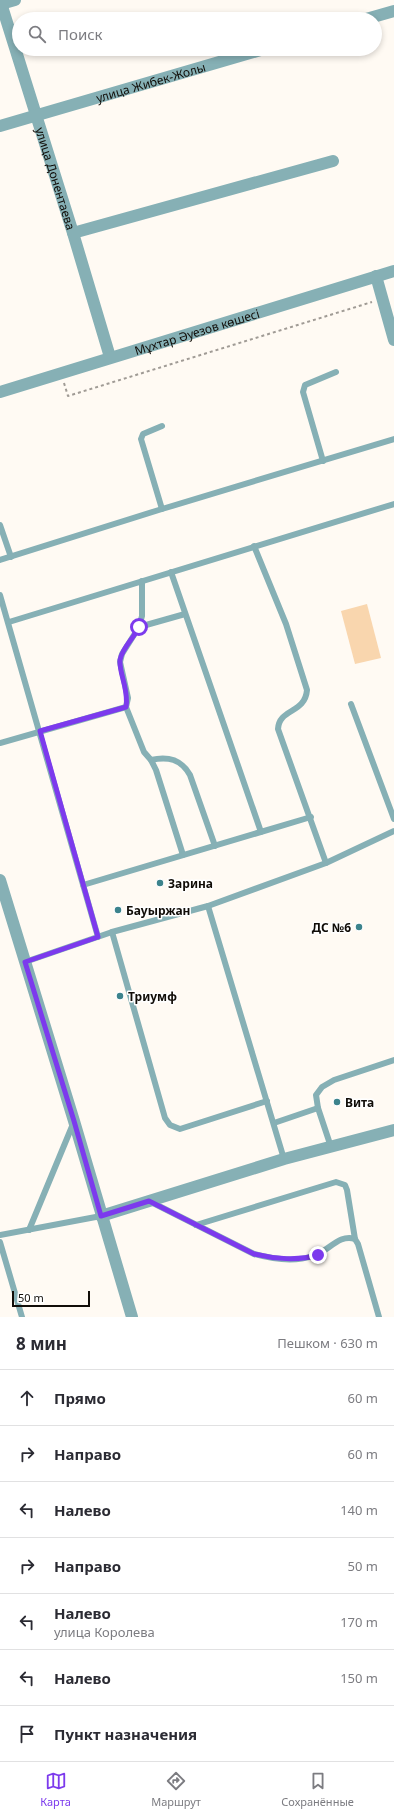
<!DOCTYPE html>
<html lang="ru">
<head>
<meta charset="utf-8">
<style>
	:root { --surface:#fff; --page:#f2f2f3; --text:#2b2b33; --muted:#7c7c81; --line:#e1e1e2; --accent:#7c3aed }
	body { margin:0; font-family:"Noto Sans",sans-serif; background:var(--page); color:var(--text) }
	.scale { position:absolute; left:12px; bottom:10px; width:78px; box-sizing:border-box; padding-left:4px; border:2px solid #110d08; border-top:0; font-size:11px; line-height:14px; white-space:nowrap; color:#110d08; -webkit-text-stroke:3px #fff; paint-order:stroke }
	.stop { position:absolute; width:12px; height:12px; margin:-9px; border:3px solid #7c3aed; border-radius:50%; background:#fff }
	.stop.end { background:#7c3aed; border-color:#fff; box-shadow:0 1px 4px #0008 }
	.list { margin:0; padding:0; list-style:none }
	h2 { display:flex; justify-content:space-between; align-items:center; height:52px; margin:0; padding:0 16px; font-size:17px }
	h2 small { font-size:13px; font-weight:400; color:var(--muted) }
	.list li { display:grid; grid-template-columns:26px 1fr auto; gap:12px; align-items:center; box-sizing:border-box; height:56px; padding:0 16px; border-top:1px solid var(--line) }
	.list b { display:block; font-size:15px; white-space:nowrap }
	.list p { margin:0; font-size:13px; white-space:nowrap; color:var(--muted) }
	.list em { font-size:13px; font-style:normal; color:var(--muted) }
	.icon { flex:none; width:22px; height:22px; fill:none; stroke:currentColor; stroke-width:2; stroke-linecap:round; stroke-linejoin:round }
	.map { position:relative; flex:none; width:394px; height:1317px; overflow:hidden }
	.search { position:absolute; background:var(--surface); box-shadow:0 2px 6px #0003; left:12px; right:12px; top:12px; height:44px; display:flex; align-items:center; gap:10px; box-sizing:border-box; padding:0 14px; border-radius:22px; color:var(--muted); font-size:15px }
	.sheet { height:444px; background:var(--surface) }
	nav { display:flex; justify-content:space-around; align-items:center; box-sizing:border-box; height:56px; border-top:1px solid var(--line); background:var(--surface); font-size:11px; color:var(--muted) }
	nav a { display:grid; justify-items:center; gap:2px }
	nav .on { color:var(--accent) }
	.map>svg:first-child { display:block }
	.green { fill:#f9d6ae }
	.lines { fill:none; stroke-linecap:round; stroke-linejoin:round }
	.path { stroke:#a09b95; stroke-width:2; stroke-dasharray:3 3; stroke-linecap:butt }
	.service { stroke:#86b0b5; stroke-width:6 }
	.minor { stroke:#86b0b5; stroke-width:12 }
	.route { stroke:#7c3aed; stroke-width:5 }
	.poi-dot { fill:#3c838c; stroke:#fff; stroke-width:1.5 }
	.labels { text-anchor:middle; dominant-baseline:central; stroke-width:3; stroke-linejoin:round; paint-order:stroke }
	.street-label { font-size:12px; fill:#110d08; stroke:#fff }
	.poi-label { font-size:12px; font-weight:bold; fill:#110d08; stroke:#fff; text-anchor:start }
</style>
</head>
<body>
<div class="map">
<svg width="394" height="1317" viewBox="0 0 394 1317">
	<rect width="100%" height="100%" fill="#fffaf3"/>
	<!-- green -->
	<polygon class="green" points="367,604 381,658 355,664 341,611"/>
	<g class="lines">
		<!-- path -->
		<polyline class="path" points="64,383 68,396 372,302"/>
		<!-- service -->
		<g class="service">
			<polyline points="162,426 143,434 141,439 162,509"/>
			<polyline points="323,461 303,392 305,385 336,372"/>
			<polyline points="0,525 11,557"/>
			<path d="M254 546 286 624 307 690C305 714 279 708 278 729L326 863"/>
			<polyline points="0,560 162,509 394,439"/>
			<polyline points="171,572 261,832"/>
			<polyline points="142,581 142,616 139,627 122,654 120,662 128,698 126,707 144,752 151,760 156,770 183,855"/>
			<polyline points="0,595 98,937"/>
			<polyline points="9,622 394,504"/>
			<polyline points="139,627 185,614"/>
			<polyline points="351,704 394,819"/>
			<polyline points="0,743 126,707"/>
			<path d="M151 760C168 756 181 759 190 775L215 846"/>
			<polyline points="83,885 311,817"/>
			<polyline points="208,906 326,863 394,831"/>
			<polyline points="112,932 165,1118 170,1125 180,1129 267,1101"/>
			<polyline points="25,962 112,932 208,906 284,1159"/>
			<polyline points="318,1108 316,1095 322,1087 334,1080 394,1060"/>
			<polyline points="274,1123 318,1108 331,1147"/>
			<path d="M151 1202 254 1254C272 1259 295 1262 313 1256 327 1253 339 1233 355 1239L358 1244 379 1317"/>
			<polyline points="196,1225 336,1182 345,1185 347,1190 355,1239"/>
			<polyline points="29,1230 73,1124"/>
			<polyline points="0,1235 101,1216"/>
			<polyline points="0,1242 22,1317"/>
		</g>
		<!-- minor -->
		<g class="minor">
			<path id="s1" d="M0 0 73 233 110 357"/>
			<polyline points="1,4 15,0"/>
			<polyline points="366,19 394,11"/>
			<path id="s2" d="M0 126 264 49"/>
			<polyline points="73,233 333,161"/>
			<polyline points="376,276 394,340"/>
			<path id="s3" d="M0 392 394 271"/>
			<polyline points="0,880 74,1121 132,1317"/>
			<polyline points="101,1216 284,1159 394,1130"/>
		</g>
	</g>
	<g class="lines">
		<!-- route -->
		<path class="route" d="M139 627C134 638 122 648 120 660 119 674 129 689 126 707L40 731 98 937 25 962 74 1121 101 1216 149 1201 254 1254C274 1259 299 1261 318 1255"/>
	</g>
	<!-- markers -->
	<g class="poi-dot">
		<circle cx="160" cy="883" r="4"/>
		<circle cx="118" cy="910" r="4"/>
		<circle cx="359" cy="927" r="4"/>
		<circle cx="120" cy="996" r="4"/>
		<circle cx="337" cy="1102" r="4"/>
	</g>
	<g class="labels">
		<!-- street labels -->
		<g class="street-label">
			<text stroke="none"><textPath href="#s2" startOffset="157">улица Жибек-Жолы</textPath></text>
			<text stroke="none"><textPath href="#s1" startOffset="187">улица Донентаева</textPath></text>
			<text stroke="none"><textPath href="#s3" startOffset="206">Мұхтар Әуезов көшесі</textPath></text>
		</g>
		<!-- poi labels -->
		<g class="poi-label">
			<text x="168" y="883">Зарина</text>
			<text x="126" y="910">Бауыржан</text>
			<text x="351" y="927" text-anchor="end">ДС №6</text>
			<text x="128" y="996">Триумф</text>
			<text x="345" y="1102">Вита</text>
		</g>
	</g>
</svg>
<div class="scale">50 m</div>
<div class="stop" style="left:139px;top:627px"></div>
<div class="stop end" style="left:318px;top:1255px"></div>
<div class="search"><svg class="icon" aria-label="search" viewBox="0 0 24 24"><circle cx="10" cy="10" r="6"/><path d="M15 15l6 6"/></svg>Поиск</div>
</div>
<section class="sheet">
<h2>8 мин<small>Пешком · 630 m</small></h2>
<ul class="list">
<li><svg class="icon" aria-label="ahead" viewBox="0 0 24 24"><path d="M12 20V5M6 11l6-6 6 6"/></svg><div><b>Прямо</b></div><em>60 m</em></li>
<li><svg class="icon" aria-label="right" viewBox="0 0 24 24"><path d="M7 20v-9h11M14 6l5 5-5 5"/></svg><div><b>Направо</b></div><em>60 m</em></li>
<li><svg class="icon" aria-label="left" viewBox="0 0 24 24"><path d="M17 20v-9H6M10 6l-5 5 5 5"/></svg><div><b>Налево</b></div><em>140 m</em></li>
<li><svg class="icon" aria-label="right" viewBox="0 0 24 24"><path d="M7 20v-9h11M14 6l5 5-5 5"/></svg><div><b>Направо</b></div><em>50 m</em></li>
<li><svg class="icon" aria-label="left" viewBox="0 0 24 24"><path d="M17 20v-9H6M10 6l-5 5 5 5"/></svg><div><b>Налево</b><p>улица Королева</p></div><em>170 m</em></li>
<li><svg class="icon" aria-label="left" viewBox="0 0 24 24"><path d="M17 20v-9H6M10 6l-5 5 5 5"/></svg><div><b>Налево</b></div><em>150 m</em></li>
<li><svg class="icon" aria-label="arrive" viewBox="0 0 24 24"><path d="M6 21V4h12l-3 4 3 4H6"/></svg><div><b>Пункт назначения</b></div></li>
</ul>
</section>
<nav>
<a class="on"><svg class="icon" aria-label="map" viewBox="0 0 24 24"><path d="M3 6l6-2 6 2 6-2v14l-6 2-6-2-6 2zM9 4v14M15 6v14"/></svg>Карта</a>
<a><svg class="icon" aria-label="directions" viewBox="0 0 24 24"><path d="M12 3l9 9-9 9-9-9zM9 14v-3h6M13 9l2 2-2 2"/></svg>Маршрут</a>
<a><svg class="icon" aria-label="saved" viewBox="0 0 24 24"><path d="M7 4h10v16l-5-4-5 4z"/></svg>Сохранённые</a>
</nav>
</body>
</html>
